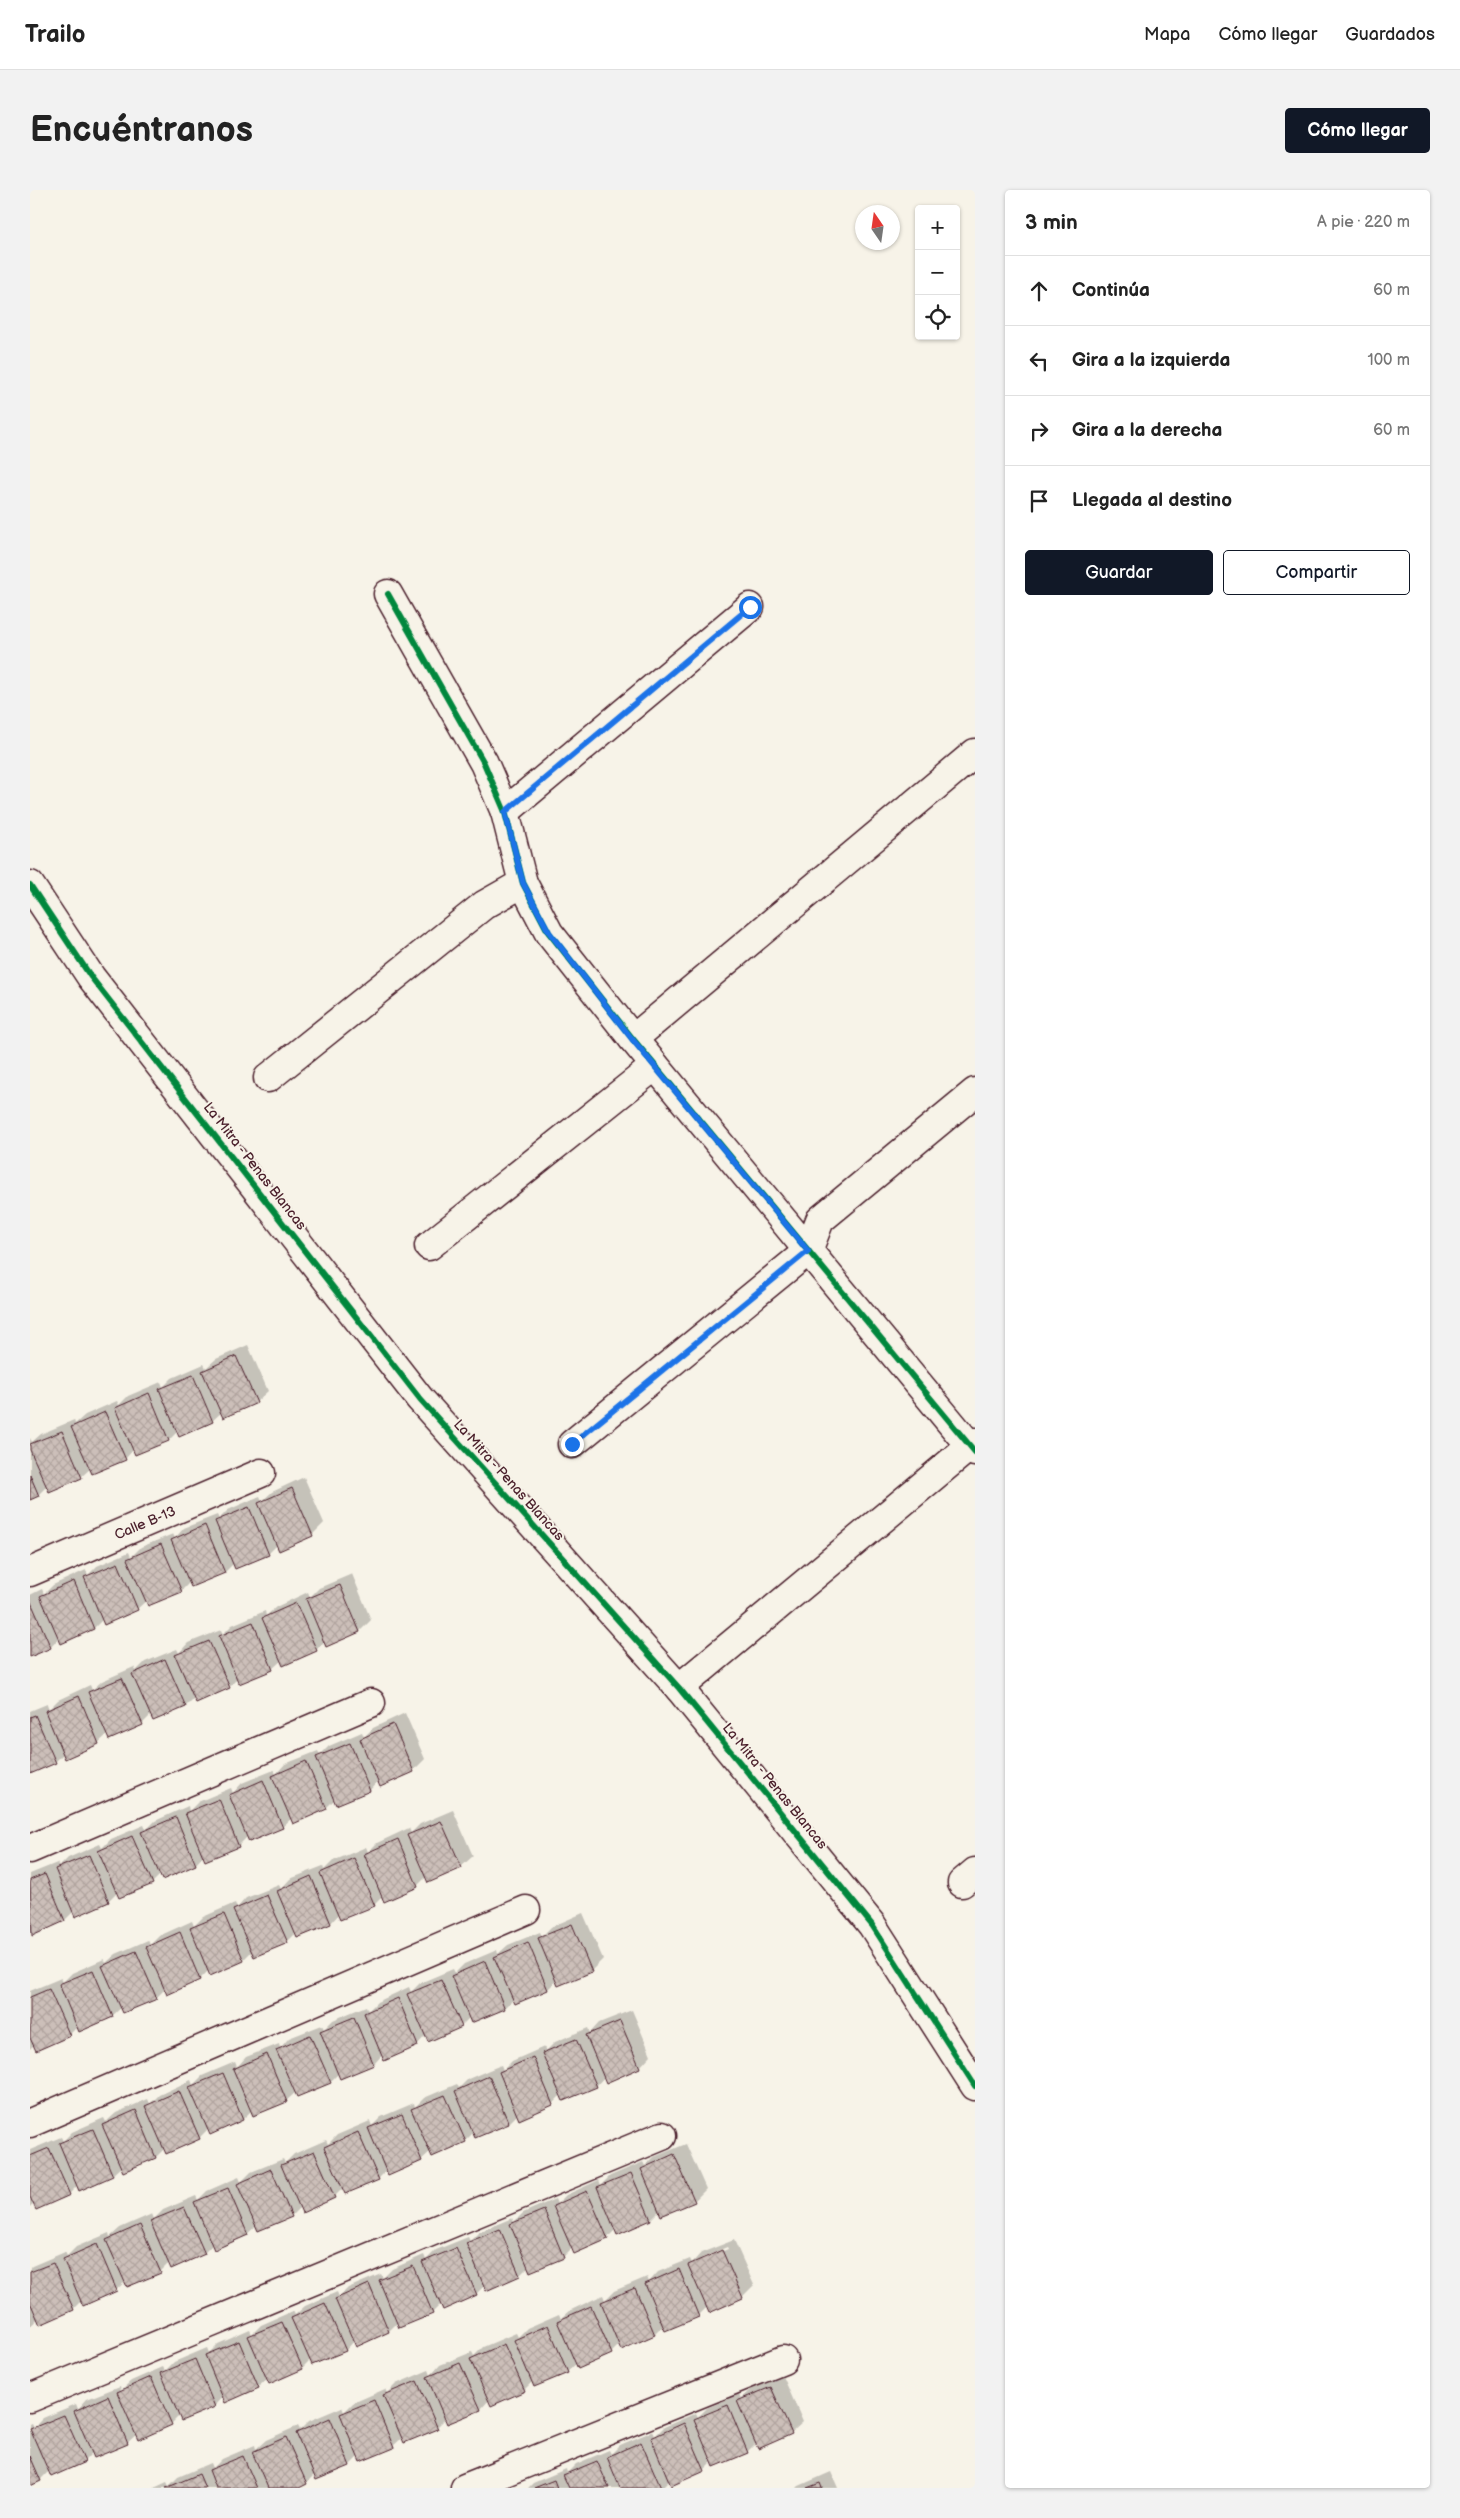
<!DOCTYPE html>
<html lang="es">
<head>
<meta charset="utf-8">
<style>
	:root { --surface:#fff; --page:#f2f2f2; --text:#222; --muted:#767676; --line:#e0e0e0; --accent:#111827 }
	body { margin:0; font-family:"Balsamiq Sans",sans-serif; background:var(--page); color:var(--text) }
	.controls { position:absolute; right:15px; top:15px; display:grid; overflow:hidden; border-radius:5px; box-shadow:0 1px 4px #0004 }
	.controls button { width:45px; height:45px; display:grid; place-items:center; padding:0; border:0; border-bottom:1px solid var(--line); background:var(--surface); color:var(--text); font:25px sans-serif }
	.compass { position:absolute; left:825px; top:15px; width:45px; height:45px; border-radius:50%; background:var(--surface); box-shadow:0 1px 4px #0004; rotate:347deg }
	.stop { position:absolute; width:15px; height:15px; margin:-11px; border:4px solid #1a73e8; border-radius:50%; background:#fff }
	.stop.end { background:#1a73e8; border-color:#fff; box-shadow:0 1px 5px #0008 }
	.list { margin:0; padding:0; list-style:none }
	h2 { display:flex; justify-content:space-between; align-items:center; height:65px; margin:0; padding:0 20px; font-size:21px }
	h2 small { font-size:16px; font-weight:400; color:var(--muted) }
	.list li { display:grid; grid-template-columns:32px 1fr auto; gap:15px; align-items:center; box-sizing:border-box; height:70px; padding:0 20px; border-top:1px solid var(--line) }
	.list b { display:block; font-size:19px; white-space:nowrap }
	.list em { font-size:16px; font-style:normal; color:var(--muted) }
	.actions { display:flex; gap:10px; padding:15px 20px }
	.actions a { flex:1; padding:11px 0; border:1px solid var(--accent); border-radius:5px; text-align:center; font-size:18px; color:var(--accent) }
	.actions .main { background:var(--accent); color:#fff }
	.icon { flex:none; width:28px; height:28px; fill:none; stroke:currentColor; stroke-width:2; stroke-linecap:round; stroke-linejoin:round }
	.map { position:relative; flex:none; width:945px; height:2298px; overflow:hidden; border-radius:5px }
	header { display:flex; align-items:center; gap:30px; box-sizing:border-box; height:70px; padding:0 25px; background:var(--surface); border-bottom:1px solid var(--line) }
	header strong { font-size:24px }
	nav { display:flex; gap:28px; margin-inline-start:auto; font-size:18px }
	.intro { display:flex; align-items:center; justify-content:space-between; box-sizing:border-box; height:120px; padding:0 30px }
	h1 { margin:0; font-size:35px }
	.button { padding:12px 22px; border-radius:5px; background:var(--accent); color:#fff; font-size:18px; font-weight:700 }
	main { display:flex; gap:30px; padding:0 30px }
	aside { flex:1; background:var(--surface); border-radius:5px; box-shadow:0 1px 4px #0004 }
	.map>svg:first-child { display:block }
	.shadow { fill:#0003; fill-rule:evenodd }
	.building { fill:url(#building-cross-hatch); stroke:#4a1f2b }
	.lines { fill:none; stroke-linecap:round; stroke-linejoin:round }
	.street-casing { stroke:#4a1f2b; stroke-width:31 }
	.street { stroke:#f7f3e8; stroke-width:28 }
	.cycleway-casing { stroke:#f7f3e8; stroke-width:9 }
	.cycleway { stroke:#00873e; stroke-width:6 }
	.route { stroke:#1a73e8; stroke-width:6 }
	.labels { text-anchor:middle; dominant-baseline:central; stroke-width:4; stroke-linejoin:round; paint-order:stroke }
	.street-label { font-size:14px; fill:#4a1f2b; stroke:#f7f3e8 }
</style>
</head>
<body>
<header>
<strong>Trailo</strong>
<nav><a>Mapa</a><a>Cómo llegar</a><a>Guardados</a></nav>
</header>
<div class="intro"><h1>Encuéntranos</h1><a class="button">Cómo llegar</a></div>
<main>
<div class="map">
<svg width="945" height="2298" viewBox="0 0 945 2298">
	<defs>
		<pattern id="building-cross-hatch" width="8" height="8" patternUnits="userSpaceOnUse" patternTransform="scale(1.25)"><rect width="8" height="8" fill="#ccbfb9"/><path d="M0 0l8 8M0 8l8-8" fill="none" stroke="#b1a49f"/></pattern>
	</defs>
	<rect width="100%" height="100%" fill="#f7f3e8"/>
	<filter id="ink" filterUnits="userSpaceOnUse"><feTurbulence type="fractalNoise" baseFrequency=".02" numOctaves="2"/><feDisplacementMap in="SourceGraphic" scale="10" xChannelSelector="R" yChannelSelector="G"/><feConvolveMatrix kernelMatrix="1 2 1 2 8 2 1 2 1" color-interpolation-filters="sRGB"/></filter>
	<g filter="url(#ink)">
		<!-- shadow -->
		<g class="shadow">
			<polygon points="218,1155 238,1201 226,1212 192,1222 182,1231 148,1241 139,1250 106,1264 104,1259 95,1269 61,1278 51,1287 17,1296 8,1305 0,1309 0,1248 2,1252 11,1244 44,1230 45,1234 55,1225 87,1211 89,1215 98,1206 131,1192 133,1197 142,1188 174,1174 176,1178 186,1169"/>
			<polygon points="274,1287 294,1333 282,1345 248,1354 238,1364 204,1373 195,1382 162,1396 160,1392 151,1401 117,1410 107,1419 73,1429 64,1438 31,1452 29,1448 21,1457 0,1465 0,1405 12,1399 14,1404 23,1395 56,1380 58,1385 67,1376 99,1362 101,1367 111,1357 143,1344 145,1348 154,1338 187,1325 189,1329 198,1320 230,1306 232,1311 242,1302"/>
			<polygon points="322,1384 341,1430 330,1441 297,1455 295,1451 286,1460 252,1470 242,1479 210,1492 208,1488 199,1497 165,1507 156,1516 123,1530 121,1525 112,1534 78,1544 68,1553 34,1563 25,1572 0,1582 0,1521 17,1514 19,1519 28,1510 60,1495 62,1500 72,1491 104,1477 106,1481 115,1472 147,1459 149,1463 158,1453 191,1440 193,1444 202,1435 235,1421 236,1426 246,1417 278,1402 280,1407 289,1398"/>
			<polygon points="375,1523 395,1569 383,1581 349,1590 340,1600 307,1613 305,1609 296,1618 262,1628 252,1637 218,1646 209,1655 176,1669 174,1665 166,1674 133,1688 131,1684 122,1693 87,1702 78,1711 44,1721 35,1730 2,1744 0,1740 0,1684 27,1673 29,1677 38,1668 70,1654 72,1658 81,1649 114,1635 116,1640 125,1631 158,1616 159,1621 168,1612 201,1598 203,1603 212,1593 244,1580 246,1584 255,1574 288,1561 290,1565 299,1556 332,1542 334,1547 343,1538"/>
			<polygon points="423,1620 443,1666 431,1677 396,1687 387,1696 353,1706 344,1715 309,1724 301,1733 268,1747 266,1743 257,1752 222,1761 213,1770 179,1780 170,1789 137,1803 135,1799 126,1808 92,1817 82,1826 48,1836 39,1845 4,1854 0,1859 0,1801 31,1788 33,1792 42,1783 74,1769 76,1773 86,1764 118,1750 120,1755 129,1746 162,1731 164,1736 173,1727 205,1713 207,1718 216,1708 249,1695 251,1699 260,1689 293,1676 294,1680 303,1671 336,1657 338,1662 347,1653 379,1638 381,1643 390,1634"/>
			<polygon points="553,1723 573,1769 561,1781 527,1790 518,1799 486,1813 484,1809 475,1818 442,1832 440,1827 431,1836 396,1845 387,1855 353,1864 344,1874 311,1887 309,1883 300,1892 266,1902 256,1911 222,1920 213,1929 178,1939 169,1948 135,1958 126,1967 92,1976 82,1985 48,1995 39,2004 4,2013 0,2018 0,1960 31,1947 33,1951 42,1942 74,1928 76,1932 86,1923 118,1909 120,1914 129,1905 161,1890 163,1895 172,1886 205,1872 207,1877 216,1867 249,1854 250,1858 259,1848 292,1835 294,1839 303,1830 336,1816 338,1821 347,1812 379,1797 381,1802 390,1793 423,1779 425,1783 434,1774 467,1760 468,1764 478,1755 510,1742 512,1746 521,1737"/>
			<polygon points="602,1820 621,1865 610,1877 577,1891 575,1886 566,1896 531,1905 522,1914 488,1924 479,1933 446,1947 444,1942 435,1951 401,1961 391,1970 357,1980 348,1989 313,1998 304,2007 270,2017 261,2026 227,2035 217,2044 183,2054 174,2063 139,2073 130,2082 96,2091 86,2100 52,2110 43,2119 8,2128 0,2137 0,2078 2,2076 35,2062 37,2066 46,2057 79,2043 80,2047 90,2038 122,2024 124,2029 133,2020 166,2006 168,2010 177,2001 209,1987 211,1992 221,1982 253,1969 255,1973 264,1964 296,1950 298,1954 307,1945 340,1931 342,1936 351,1927 384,1913 385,1917 394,1908 427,1894 429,1898 438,1889 471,1875 473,1880 482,1871 514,1857 516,1861 525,1852 558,1838 560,1843 569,1833"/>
			<polygon points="656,1954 676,1999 664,2011 630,2020 621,2029 586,2039 577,2048 542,2058 533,2067 499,2076 490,2085 455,2095 446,2104 412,2113 402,2123 368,2132 359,2141 326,2155 324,2151 316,2160 283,2174 281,2169 272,2178 238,2188 228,2197 194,2206 185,2216 152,2229 150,2225 141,2234 107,2244 97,2253 63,2262 54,2271 19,2281 10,2290 0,2295 0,2234 2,2233 4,2237 13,2228 46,2214 48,2219 57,2209 90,2196 91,2200 101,2191 133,2177 135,2181 144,2172 177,2158 179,2163 188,2154 220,2140 222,2144 231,2135 263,2121 265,2125 275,2116 307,2102 309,2107 318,2098 351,2084 353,2088 362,2079 394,2065 396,2070 406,2060 438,2047 440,2051 449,2042 482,2028 484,2032 493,2023 525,2009 527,2014 536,2005 569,1990 571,1995 580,1986 613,1972 615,1976 624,1967"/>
			<path d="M704 2050 724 2095 712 2107 677 2117 668 2126 634 2135 625 2144 590 2154 581 2163 547 2173 537 2182 503 2191 494 2200 459 2210 451 2219 418 2233 416 2228 407 2237 373 2247 363 2256 331 2270 329 2266 320 2275 287 2289 285 2284 276 2293 265 2298H124L137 2292 139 2296 148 2287 181 2273 183 2278 192 2269 225 2255 226 2259 236 2250 268 2236 270 2240 279 2231 312 2217 314 2222 323 2213 355 2199 357 2203 366 2194 399 2180 401 2185 410 2175 442 2162 444 2166 453 2157 486 2143 488 2147 497 2138 529 2124 531 2129 541 2120 573 2105 575 2110 584 2101 617 2087 619 2092 628 2082 660 2069 662 2073 671 2063ZM697 2057 698 2059 672 2070V2068Z"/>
			<polygon points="753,2186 773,2232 761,2243 727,2252 717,2262 683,2271 674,2280 640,2290 632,2298 498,2298 503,2293 536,2279 537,2283 546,2274 579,2260 581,2264 590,2255 623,2241 625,2246 634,2237 666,2223 668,2227 677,2218 709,2204 711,2209 721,2200"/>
			<polygon points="801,2282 808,2298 767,2298 769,2296"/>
		</g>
		<!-- building -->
		<g class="building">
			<polygon points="206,1166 227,1213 193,1228 172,1181"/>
			<polygon points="163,1185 183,1232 149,1247 129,1199"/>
			<polygon points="119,1203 139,1251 105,1265 85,1218"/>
			<polygon points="75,1222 96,1270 62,1284 41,1237"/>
			<polygon points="32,1241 52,1288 19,1302 0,1260 0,1254"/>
			<polygon points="0,1285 9,1306 0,1310"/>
			<polygon points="262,1298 283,1346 249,1361 228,1313"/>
			<polygon points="219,1317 239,1365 205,1379 185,1331"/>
			<polygon points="175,1335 195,1383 161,1397 141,1350"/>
			<polygon points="131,1354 152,1402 118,1416 97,1369"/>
			<polygon points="88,1373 108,1420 74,1435 54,1387"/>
			<polygon points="44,1391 64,1439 31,1454 10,1406"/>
			<polygon points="310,1395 330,1442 296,1457 276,1409"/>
			<polygon points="0,1410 21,1458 0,1467"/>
			<polygon points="266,1413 287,1461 253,1476 232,1428"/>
			<polygon points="223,1432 243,1480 209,1494 189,1446"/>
			<polygon points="179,1451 200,1498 166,1513 145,1465"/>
			<polygon points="135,1469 156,1517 123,1531 102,1484"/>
			<polygon points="92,1488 113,1535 79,1550 58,1502"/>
			<polygon points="49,1506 69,1554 35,1569 15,1521"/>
			<polygon points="5,1525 26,1573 0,1584 0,1527"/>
			<polygon points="363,1534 384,1582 350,1597 330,1549"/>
			<polygon points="320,1553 340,1601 306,1615 286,1567"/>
			<polygon points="276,1571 297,1619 263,1634 242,1586"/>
			<polygon points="233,1590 253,1638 219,1652 199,1605"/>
			<polygon points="189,1609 209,1657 175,1671 155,1623"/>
			<polygon points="146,1627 166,1675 132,1690 111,1642"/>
			<polygon points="411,1631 432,1678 398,1693 377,1645"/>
			<polygon points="102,1646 123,1694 89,1708 68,1661"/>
			<polygon points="368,1649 388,1697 354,1712 334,1664"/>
			<polygon points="59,1665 79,1712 45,1727 25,1679"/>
			<polygon points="324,1668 345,1716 310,1730 290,1683"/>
			<polygon points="15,1684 35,1731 2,1746 0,1690"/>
			<polygon points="281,1686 301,1734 267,1748 247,1701"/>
			<polygon points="237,1705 258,1753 224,1767 203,1720"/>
			<polygon points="194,1724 214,1771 180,1786 160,1738"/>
			<polygon points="542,1734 562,1782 528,1796 508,1748"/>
			<polygon points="150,1742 170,1790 137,1805 116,1757"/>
			<polygon points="498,1752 518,1800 485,1814 464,1767"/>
			<polygon points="106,1761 127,1809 93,1823 72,1776"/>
			<polygon points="455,1771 475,1819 441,1833 421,1786"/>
			<polygon points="63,1780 83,1827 49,1842 29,1794"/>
			<polygon points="411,1790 432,1837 398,1852 377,1804"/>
			<polygon points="19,1799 40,1846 6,1861 0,1848 0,1807"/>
			<polygon points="368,1808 388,1856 354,1871 334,1823"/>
			<polygon points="324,1827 344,1875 310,1889 290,1841"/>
			<polygon points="590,1831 610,1878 576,1893 556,1845"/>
			<polygon points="280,1845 301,1893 267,1907 246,1860"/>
			<polygon points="546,1849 567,1897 533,1911 512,1863"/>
			<polygon points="237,1864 257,1912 223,1926 203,1879"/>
			<polygon points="503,1867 523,1915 489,1930 469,1882"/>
			<polygon points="193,1883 213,1930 180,1945 159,1897"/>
			<polygon points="459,1886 479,1934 445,1948 425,1901"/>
			<polygon points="149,1901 170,1949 136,1964 115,1916"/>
			<polygon points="415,1905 436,1952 402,1967 381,1919"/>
			<polygon points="106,1920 126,1968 93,1982 72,1935"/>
			<polygon points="372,1924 392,1971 358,1986 338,1938"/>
			<polygon points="63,1939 83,1986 49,2001 29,1953"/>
			<polygon points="328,1942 349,1990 315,2004 294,1957"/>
			<polygon points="19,1958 40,2005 6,2020 0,2007 0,1966"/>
			<polygon points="284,1961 305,2008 272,2023 251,1975"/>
			<polygon points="644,1964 665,2012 631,2026 611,1979"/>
			<polygon points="241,1979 262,2027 228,2041 207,1994"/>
			<polygon points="601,1983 621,2030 587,2045 567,1997"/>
			<polygon points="198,1998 218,2045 184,2060 164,2012"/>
			<polygon points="557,2001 578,2049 544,2064 523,2016"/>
			<polygon points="154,2017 175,2064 141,2079 120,2031"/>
			<polygon points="514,2020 534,2068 500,2082 480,2034"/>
			<polygon points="110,2035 131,2083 97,2097 76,2050"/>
			<polygon points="470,2039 490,2086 456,2101 436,2053"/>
			<polygon points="67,2054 87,2101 53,2116 33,2069"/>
			<polygon points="426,2058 447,2105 413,2120 392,2072"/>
			<polygon points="692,2060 713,2108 679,2123 658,2075"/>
			<polygon points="23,2073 44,2120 10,2135 0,2112 0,2082"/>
			<polygon points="383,2076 403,2124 369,2138 349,2090"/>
			<polygon points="649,2079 669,2127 635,2141 615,2094"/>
			<polygon points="339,2094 359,2142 326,2157 305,2109"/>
			<polygon points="605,2098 625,2145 591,2160 571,2112"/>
			<polygon points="295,2113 316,2161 282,2175 261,2128"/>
			<polygon points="561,2116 582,2164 548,2179 527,2131"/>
			<polygon points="252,2132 273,2179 239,2194 218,2146"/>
			<polygon points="518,2135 538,2183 504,2197 484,2150"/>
			<polygon points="209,2151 229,2198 195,2213 175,2165"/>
			<polygon points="474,2154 495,2201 461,2216 440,2169"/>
			<polygon points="165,2169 185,2217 151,2231 131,2183"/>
			<polygon points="430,2173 451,2220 417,2234 397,2187"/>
			<polygon points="121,2187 142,2235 108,2250 87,2202"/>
			<polygon points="387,2191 408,2239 374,2253 353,2205"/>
			<polygon points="741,2197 762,2244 728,2259 707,2211"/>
			<polygon points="78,2206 98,2254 64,2268 44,2221"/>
			<polygon points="344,2210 364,2258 330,2272 310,2224"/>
			<polygon points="698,2215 718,2263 684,2277 664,2229"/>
			<polygon points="34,2225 55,2272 21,2287 0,2239"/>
			<polygon points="300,2228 320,2276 286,2290 266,2243"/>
			<polygon points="654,2233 675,2281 641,2296 621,2248"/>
			<polygon points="256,2247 277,2294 269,2298 238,2298 222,2262"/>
			<polygon points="611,2252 631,2298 590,2298 577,2267"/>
			<polygon points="0,2266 11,2291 0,2296"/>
			<polygon points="213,2266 227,2298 186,2298 179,2280"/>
			<polygon points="567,2271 579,2298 539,2298 533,2285"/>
			<polygon points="169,2284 175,2298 136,2298"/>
			<polygon points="524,2290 527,2298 504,2298"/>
			<polygon points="790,2293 792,2298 777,2298"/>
		</g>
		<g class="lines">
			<defs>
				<g id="street">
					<polyline points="358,404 454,573 475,622 493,693 519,743 603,849 945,1262"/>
					<polyline points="475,622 720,417"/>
					<polyline points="0,695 61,787 390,1209 649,1498 842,1735 945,1896"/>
					<polyline points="603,849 945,563"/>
					<polyline points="238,888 454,715 493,693"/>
					<polyline points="399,1056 625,876"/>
					<polyline points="542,1254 778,1061 790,1030 945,902"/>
					<polyline points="0,1382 231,1283"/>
					<polyline points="649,1498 945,1252"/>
					<polyline points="0,1659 341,1513"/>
					<polyline points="932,1693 945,1682"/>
					<polyline points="0,1933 496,1720"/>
					<polyline points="0,2208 632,1946"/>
					<polyline points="435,2298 753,2170"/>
				</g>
			</defs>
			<!-- street casing -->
			<use href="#street" class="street-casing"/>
			<!-- street -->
			<use href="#street" class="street"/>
			<defs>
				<g id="cycleway">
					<polyline points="358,404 454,573 475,622 493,693 519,743 603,849 945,1262"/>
					<polyline points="0,695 61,787 390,1209 649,1498 842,1735 945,1896"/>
				</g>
			</defs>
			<!-- cycleway casing -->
			<use href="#cycleway" class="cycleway-casing"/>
			<!-- cycleway -->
			<use href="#cycleway" class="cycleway"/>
		</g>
	</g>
	<g class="lines" filter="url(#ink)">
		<!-- route -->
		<polyline class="route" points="542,1254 778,1061 602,849 519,742 493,693 475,622 720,417"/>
	</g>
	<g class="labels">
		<!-- street labels -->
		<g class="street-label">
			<text transform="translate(225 976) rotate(52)">La Mitra - Penas Blancas</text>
			<text transform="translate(479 1290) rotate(48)">La Mitra - Penas Blancas</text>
			<text transform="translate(115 1333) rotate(-23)">Calle B-13</text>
			<text transform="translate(745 1596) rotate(51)">La Mitra - Penas Blancas</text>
		</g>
	</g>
</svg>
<div class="controls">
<button>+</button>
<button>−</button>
<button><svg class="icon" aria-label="locate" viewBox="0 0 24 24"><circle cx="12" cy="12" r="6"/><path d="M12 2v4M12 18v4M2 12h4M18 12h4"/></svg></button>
</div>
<svg class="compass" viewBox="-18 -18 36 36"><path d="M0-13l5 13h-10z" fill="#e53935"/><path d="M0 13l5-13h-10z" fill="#767676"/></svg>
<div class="stop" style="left:720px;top:417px"></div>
<div class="stop end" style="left:542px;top:1254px"></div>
</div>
<aside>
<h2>3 min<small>A pie · 220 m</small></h2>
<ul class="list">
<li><svg class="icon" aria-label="ahead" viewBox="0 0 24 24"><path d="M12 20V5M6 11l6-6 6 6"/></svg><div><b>Continúa</b></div><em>60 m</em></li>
<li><svg class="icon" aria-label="left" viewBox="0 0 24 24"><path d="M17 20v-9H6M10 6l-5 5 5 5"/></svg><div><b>Gira a la izquierda</b></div><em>100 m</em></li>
<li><svg class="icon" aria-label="right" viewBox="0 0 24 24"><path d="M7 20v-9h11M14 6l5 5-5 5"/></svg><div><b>Gira a la derecha</b></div><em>60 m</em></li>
<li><svg class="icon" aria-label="arrive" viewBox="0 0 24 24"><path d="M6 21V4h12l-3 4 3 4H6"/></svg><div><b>Llegada al destino</b></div></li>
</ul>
<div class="actions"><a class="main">Guardar</a><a>Compartir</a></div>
</aside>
</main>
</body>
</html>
